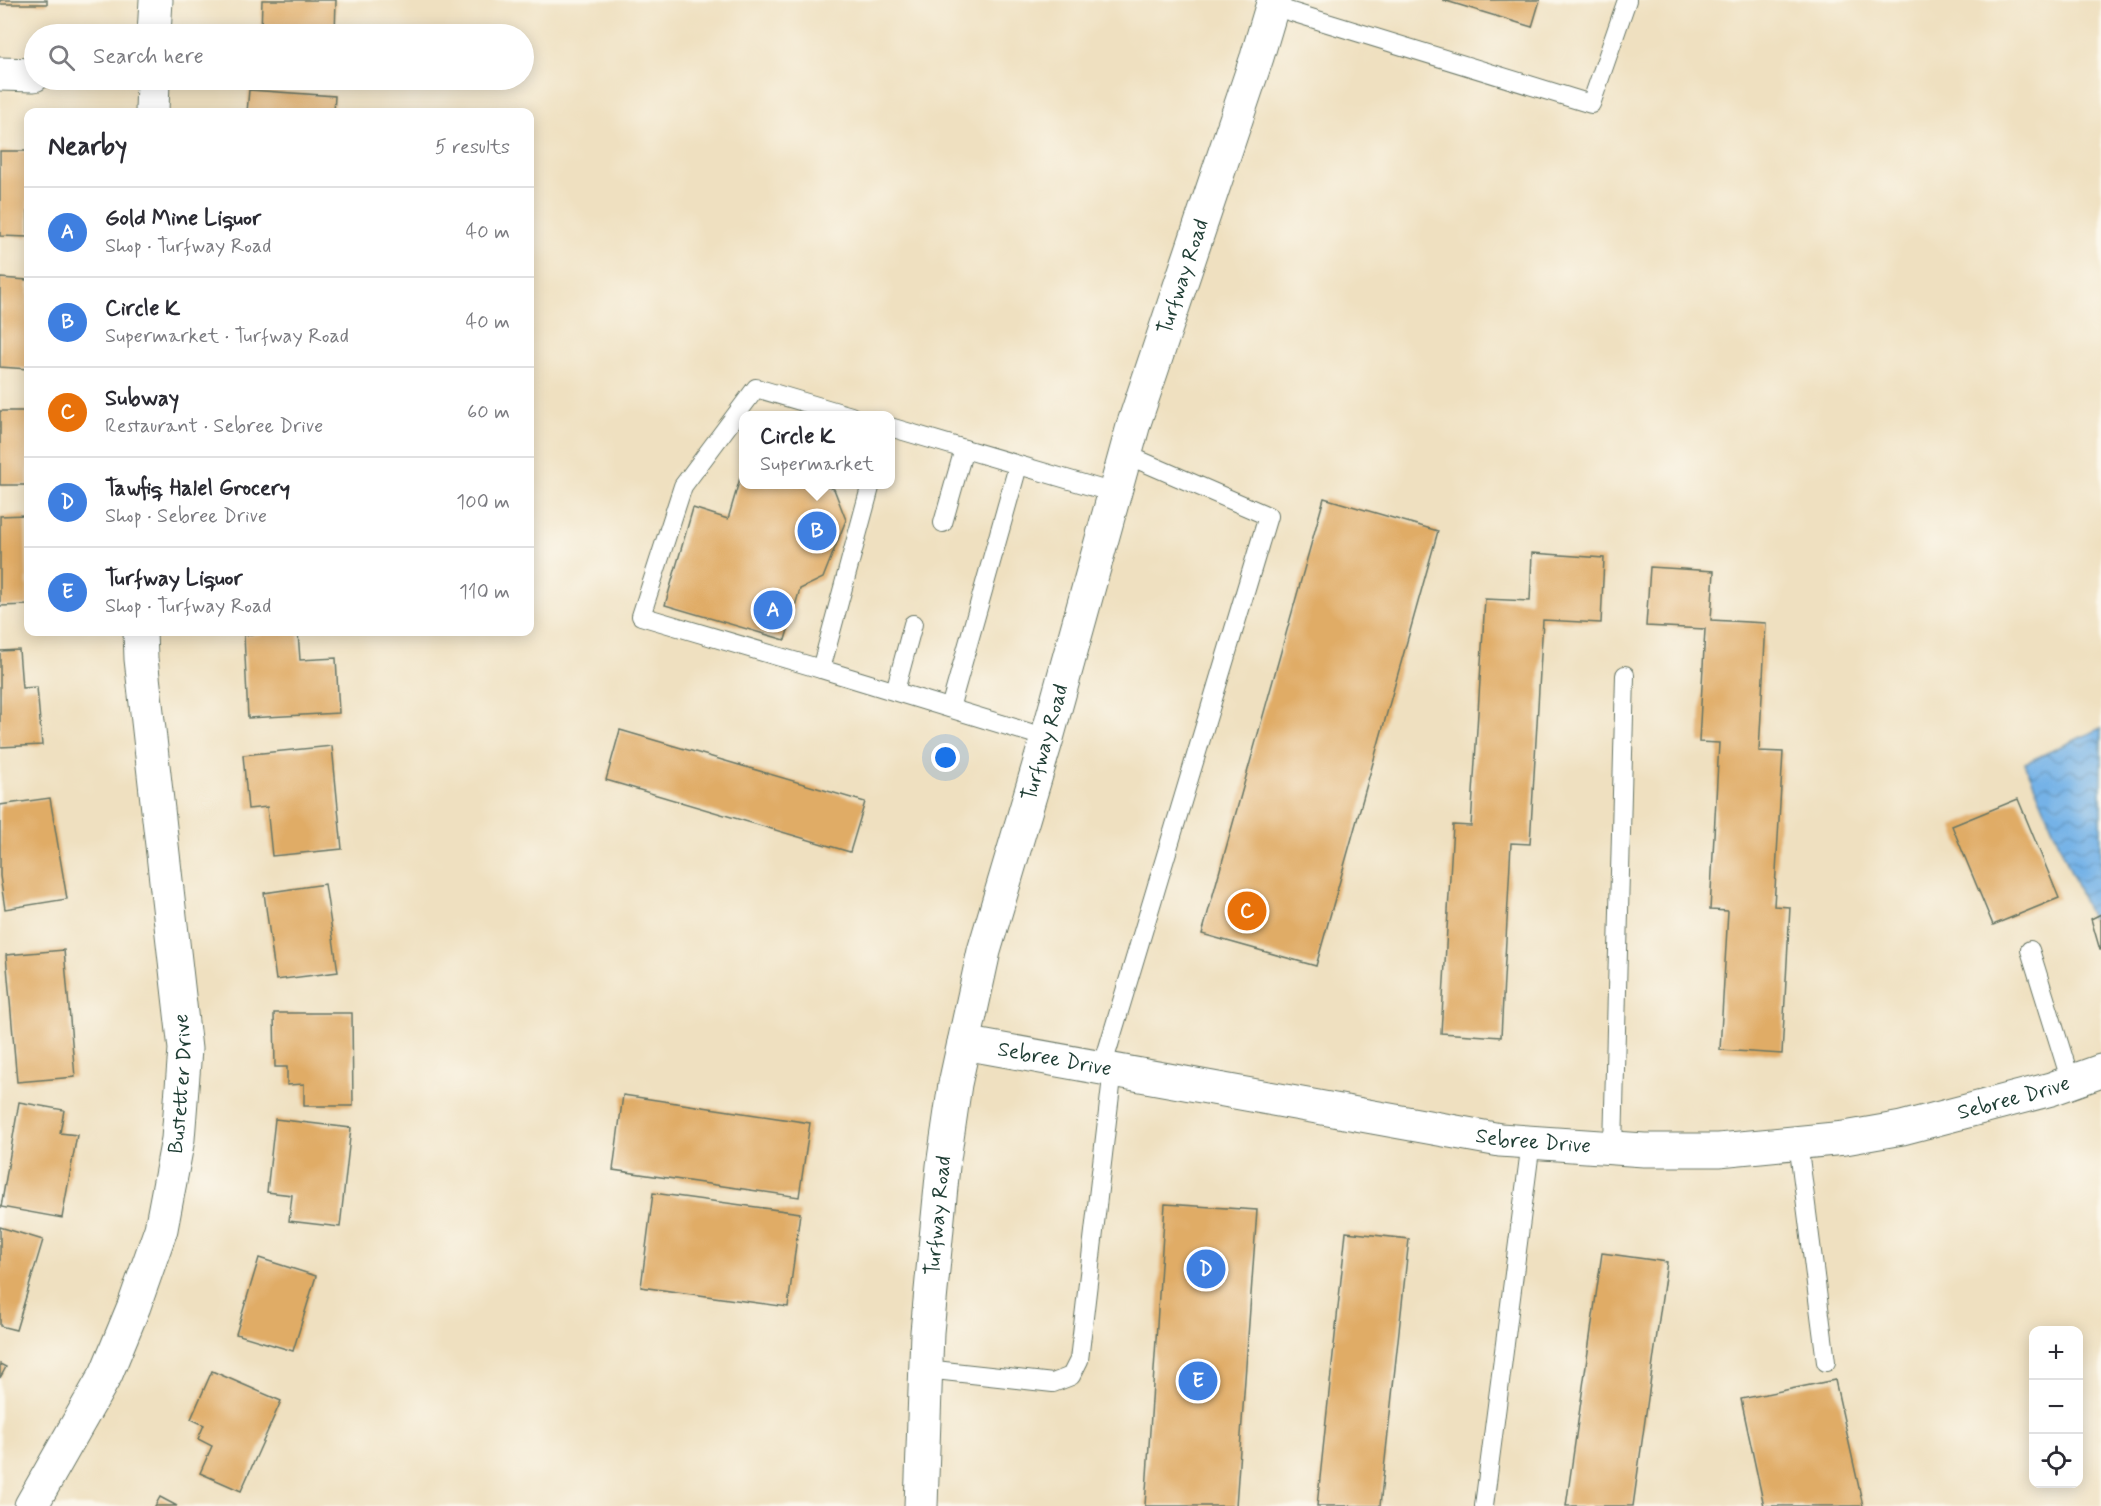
<!DOCTYPE html>
<html lang="en">
<head>
<meta charset="utf-8">
<style>
	:root { --surface:#fff; --page:#f7f7f7; --text:#2b2b33; --muted:#7c7c81; --line:#e1e1e2; --accent:#2563eb }
	body { margin:0; font-family:Mynerve,sans-serif; background:var(--page); color:var(--text) }
	.controls { position:absolute; right:18px; bottom:18px; display:grid; overflow:hidden; border-radius:12px; box-shadow:0 3px 15px #0003 }
	.controls button { width:54px; height:54px; display:grid; place-items:center; padding:0; border:0; border-bottom:2px solid var(--line); background:var(--surface); color:var(--text); font:30px sans-serif }
	.you { position:absolute; left:946px; top:758px; width:21px; height:21px; margin:-15px; border:4px solid #fff; border-radius:50%; background:#1a73e8; box-shadow:0 0 0 9px #1a73e833 }
	.badge { display:grid; place-items:center; width:39px; height:39px; border-radius:50%; background:var(--accent); color:#fff; font-size:20px; font-weight:700 }
	.pin { position:absolute; translate:-50% -50%; border:3px solid #fff; box-shadow:0 2px 6px #0006 }
	.popup { position:absolute; left:739px; top:411px; width:156px; height:78px; box-sizing:border-box; display:grid; place-content:center; border-radius:12px; background:var(--surface); filter:drop-shadow(0 2px 4px #0005); font-size:20px; white-space:nowrap; color:var(--muted) }
	.popup b { font-size:22px; color:var(--text) }
	.popup::after { content:''; position:absolute; left:50%; top:100%; margin-left:-12px; border:12px solid transparent; border-top-color:var(--surface) }
	.list { margin:0; padding:0; list-style:none }
	h2 { display:flex; justify-content:space-between; align-items:center; height:78px; margin:0; padding:0 24px; font-size:26px }
	h2 small { font-size:20px; font-weight:400; color:var(--muted) }
	.list li { display:grid; grid-template-columns:39px 1fr auto; gap:18px; align-items:center; box-sizing:border-box; height:90px; padding:0 24px; border-top:2px solid var(--line) }
	.list b { display:block; font-size:22px; white-space:nowrap }
	.list p { margin:0; font-size:20px; white-space:nowrap; color:var(--muted) }
	.list em { font-size:20px; font-style:normal; color:var(--muted) }
	.icon { flex:none; width:33px; height:33px; fill:none; stroke:currentColor; stroke-width:2; stroke-linecap:round; stroke-linejoin:round }
	.map { position:relative; flex:none; width:2101px; height:1506px; overflow:hidden }
	.search { position:absolute; background:var(--surface); box-shadow:0 3px 15px #0003; left:24px; top:24px; width:510px; height:66px; display:flex; align-items:center; gap:15px; box-sizing:border-box; padding:0 21px; border-radius:33px; color:var(--muted); font-size:22px }
	.panel { position:absolute; background:var(--surface); box-shadow:0 3px 15px #0003; left:24px; top:108px; width:510px; height:528px; border-radius:12px }
	.map>svg:first-child { display:block }
	.water { fill:url(#water-waves); stroke:#4a788e; stroke-width:1.5 }
	.building { fill:#e0ac66 }
	.lines { fill:none; stroke-linecap:round; stroke-linejoin:round }
	.service-casing { stroke:#687665; stroke-width:20 }
	.minor-casing { stroke:#687665; stroke-width:35 }
	.primary-casing { stroke:#687665; stroke-width:35 }
	.service { stroke:#fff; stroke-width:18 }
	.minor { stroke:#fff; stroke-width:33 }
	.primary { stroke:#fff; stroke-width:33 }
	.labels { text-anchor:middle; dominant-baseline:central; stroke-width:4.5; stroke-linejoin:round; paint-order:stroke }
	.street-label { font-size:21px; fill:#1f3d34; stroke:#fbf7ec }
</style>
</head>
<body>
<div class="map">
<svg width="2101" height="1506" viewBox="0 0 2101 1506">
	<defs>
		<pattern id="water-waves" width="16" height="10" patternUnits="userSpaceOnUse" patternTransform="scale(1.5)"><rect width="16" height="10" fill="#75b2e7"/><path d="M0 5q4-4 8 0t8 0" fill="none" stroke="#5f92bc"/></pattern>
	</defs>
	<rect width="100%" height="100%" fill="#fbf7ec"/>
	<filter id="ink" filterUnits="userSpaceOnUse"><feTurbulence type="fractalNoise" baseFrequency=".0167" numOctaves="2"/><feDisplacementMap in="SourceGraphic" scale="12" xChannelSelector="R" yChannelSelector="G"/><feConvolveMatrix kernelMatrix="1 2 1 2 8 2 1 2 1" color-interpolation-filters="sRGB"/></filter>
	<filter id="wash" filterUnits="userSpaceOnUse"><feTurbulence type="fractalNoise" baseFrequency=".008" numOctaves="4" result="noise"/><feDisplacementMap in="SourceGraphic" scale="24" xChannelSelector="R" yChannelSelector="G"/><feGaussianBlur stdDeviation="1.35" result="paint"/><feColorMatrix in="noise" values="0 0 0 0 0 0 0 0 0 0 0 0 0 0 0 0 0 1.4 0 .05"/><feComposite in="paint" operator="in"/></filter>
	<g filter="url(#wash)">
		<rect width="100%" height="100%" fill="#efe0c0"/>
		<!-- water -->
		<polygon class="water" points="2101,728 2101,914 2091,919 2025,763"/>
		<g id="blocks">
			<!-- building -->
			<g class="building">
				<rect x="0" y="0" width="47" height="4"/>
				<polygon points="262,0 336,0 335,34 261,34"/>
				<polygon points="1443,0 1540,0 1532,27"/>
				<polygon points="249,90 335,96 334,112 247,112"/>
				<polygon points="0,151 28,151 28,237 0,236"/>
				<polygon points="0,278 28,280 28,369 0,367"/>
				<rect x="0" y="411" width="28" height="74"/>
				<polygon points="743,468 744,484 820,484 834,489 846,520 823,578 800,589 785,640 665,605 693,508 728,519"/>
				<polygon points="1324,498 1438,531 1316,966 1202,934"/>
				<polygon points="25,515 28,605 0,606 0,516"/>
				<polygon points="1532,553 1604,558 1601,623 1543,620 1530,844 1511,843 1501,1037 1441,1033 1453,825 1471,826 1485,599 1530,601"/>
				<polygon points="1650,567 1714,571 1711,620 1766,623 1759,751 1783,752 1774,906 1790,907 1782,1054 1720,1050 1728,911 1710,910 1719,743 1699,742 1705,629 1646,626"/>
				<polygon points="298,632 300,660 336,658 339,713 248,718 244,635"/>
				<polygon points="19,650 22,688 37,687 42,745 0,747 0,651"/>
				<polygon points="620,730 865,802 850,852 606,780"/>
				<polygon points="332,746 342,849 272,856 267,807 248,809 243,755"/>
				<polygon points="50,798 67,899 5,909 0,876 0,805"/>
				<polygon points="2018,799 2059,898 1993,925 1952,826"/>
				<polygon points="325,884 338,972 276,980 264,893"/>
				<polygon points="2101,914 2101,950 2100,950 2091,919"/>
				<polygon points="64,950 75,1077 17,1082 6,955"/>
				<polygon points="274,1013 352,1013 353,1106 304,1106 304,1084 287,1085 287,1067 275,1067"/>
				<polygon points="623,1095 810,1123 799,1197 613,1170"/>
				<polygon points="19,1102 64,1110 60,1133 77,1135 62,1218 1,1207"/>
				<polygon points="275,1119 351,1128 340,1227 289,1221 292,1195 267,1192"/>
				<polygon points="653,1193 800,1213 788,1307 641,1287"/>
				<polygon points="1165,1204 1257,1210 1236,1506 1145,1506"/>
				<polygon points="0,1227 43,1240 16,1330 0,1326"/>
				<polygon points="1346,1232 1409,1239 1380,1506 1317,1506"/>
				<polygon points="1602,1253 1667,1262 1633,1506 1566,1506"/>
				<polygon points="259,1258 316,1276 293,1351 236,1334"/>
				<polygon points="0,1364 6,1367 0,1378"/>
				<polygon points="212,1371 281,1401 241,1491 200,1473 212,1446 198,1439 204,1425 191,1419"/>
				<polygon points="1835,1380 1863,1506 1764,1506 1741,1399"/>
				<polygon points="160,1497 177,1506 155,1506"/>
			</g>
		</g>
	</g>
	<g filter="url(#ink)">
		<use href="#blocks" fill-opacity="0" stroke="#687665" stroke-width="1.5"/>
		<g class="lines">
			<defs>
				<g id="service">
					<polyline points="1272,6 1591,104 1627,0"/>
					<polyline points="890,427 1114,493"/>
					<polyline points="871,484 821,669 1047,738"/>
					<polyline points="943,523 964,449"/>
					<polyline points="821,669 641,616 683,486 756,388 851,416"/>
					<polyline points="895,691 913,624"/>
					<polyline points="950,708 1018,466"/>
					<polyline points="2030,950 2071,1082"/>
					<polyline points="1102,1068 1268,516 1125,454"/>
					<polyline points="1798,1142 1826,1362"/>
					<polyline points="1613,1148 1625,675"/>
					<polyline points="926,1369 1053,1383 1071,1376 1079,1360 1113,1069"/>
					<polyline points="1484,1506 1531,1142"/>
				</g>
				<g id="minor">
					<polyline points="154,34 156,0"/>
					<polyline points="0,74 34,75"/>
					<polyline points="152,112 153,80"/>
					<path id="s1" d="M964 1043 1500 1140 1644 1150H1719L1845 1138 1902 1128 2051 1089 2101 1071"/>
					<path id="s2" d="M31 1506 106 1374 134 1306 161 1229 178 1139 185 1049 141 659 140 632"/>
				</g>
				<g id="primary">
					<path id="s3" d="M921 1506 927 1332 943 1166 955 1084 984 951 1047 738 1134 423 1257 57 1274 0"/>
				</g>
			</defs>
			<!-- service casing -->
			<use href="#service" class="service-casing"/>
			<!-- minor casing -->
			<use href="#minor" class="minor-casing"/>
			<!-- primary casing -->
			<use href="#primary" class="primary-casing"/>
			<!-- service -->
			<use href="#service" class="service"/>
			<!-- minor -->
			<use href="#minor" class="minor"/>
			<!-- primary -->
			<use href="#primary" class="primary"/>
		</g>
	</g>
	<g class="labels">
		<!-- street labels -->
		<g class="street-label">
			<text stroke="none"><textPath href="#s3" startOffset="1263">Turfway Road</textPath></text>
			<text stroke="none"><textPath href="#s3" startOffset="777">Turfway Road</textPath></text>
			<text stroke="none"><textPath href="#s1" startOffset="92">Sebree Drive</textPath></text>
			<text stroke="none"><textPath href="#s2" startOffset="454">Bustetter Drive</textPath></text>
			<text stroke="none"><textPath href="#s1" startOffset="1064">Sebree Drive</textPath></text>
			<text stroke="none"><textPath href="#s1" startOffset="578">Sebree Drive</textPath></text>
			<text stroke="none"><textPath href="#s3" startOffset="291">Turfway Road</textPath></text>
		</g>
	</g>
</svg>
<div class="controls">
<button>+</button>
<button>−</button>
<button><svg class="icon" aria-label="locate" viewBox="0 0 24 24"><circle cx="12" cy="12" r="6"/><path d="M12 2v4M12 18v4M2 12h4M18 12h4"/></svg></button>
</div>
<div class="you"></div>
<div class="pin badge" style="left:773px;top:610px;background:#3f7fe0">A</div>
<div class="pin badge" style="left:817px;top:531px;background:#3f7fe0">B</div>
<div class="popup"><b>Circle K</b>Supermarket</div>
<div class="pin badge" style="left:1247px;top:911px;background:#e8710a">C</div>
<div class="pin badge" style="left:1206px;top:1269px;background:#3f7fe0">D</div>
<div class="pin badge" style="left:1198px;top:1381px;background:#3f7fe0">E</div>
<div class="search"><svg class="icon" aria-label="search" viewBox="0 0 24 24"><circle cx="10" cy="10" r="6"/><path d="M15 15l6 6"/></svg>Search here</div>
<section class="panel">
<h2>Nearby<small>5 results</small></h2>
<ul class="list">
<li><span class="badge" style="background:#3f7fe0">A</span><div><b>Gold Mine Liquor</b><p>Shop · Turfway Road</p></div><em>40 m</em></li>
<li><span class="badge" style="background:#3f7fe0">B</span><div><b>Circle K</b><p>Supermarket · Turfway Road</p></div><em>40 m</em></li>
<li><span class="badge" style="background:#e8710a">C</span><div><b>Subway</b><p>Restaurant · Sebree Drive</p></div><em>60 m</em></li>
<li><span class="badge" style="background:#3f7fe0">D</span><div><b>Tawfiq Halel Grocery</b><p>Shop · Sebree Drive</p></div><em>100 m</em></li>
<li><span class="badge" style="background:#3f7fe0">E</span><div><b>Turfway Liquor</b><p>Shop · Turfway Road</p></div><em>110 m</em></li>
</ul>
</section>
</div>
</body>
</html>
